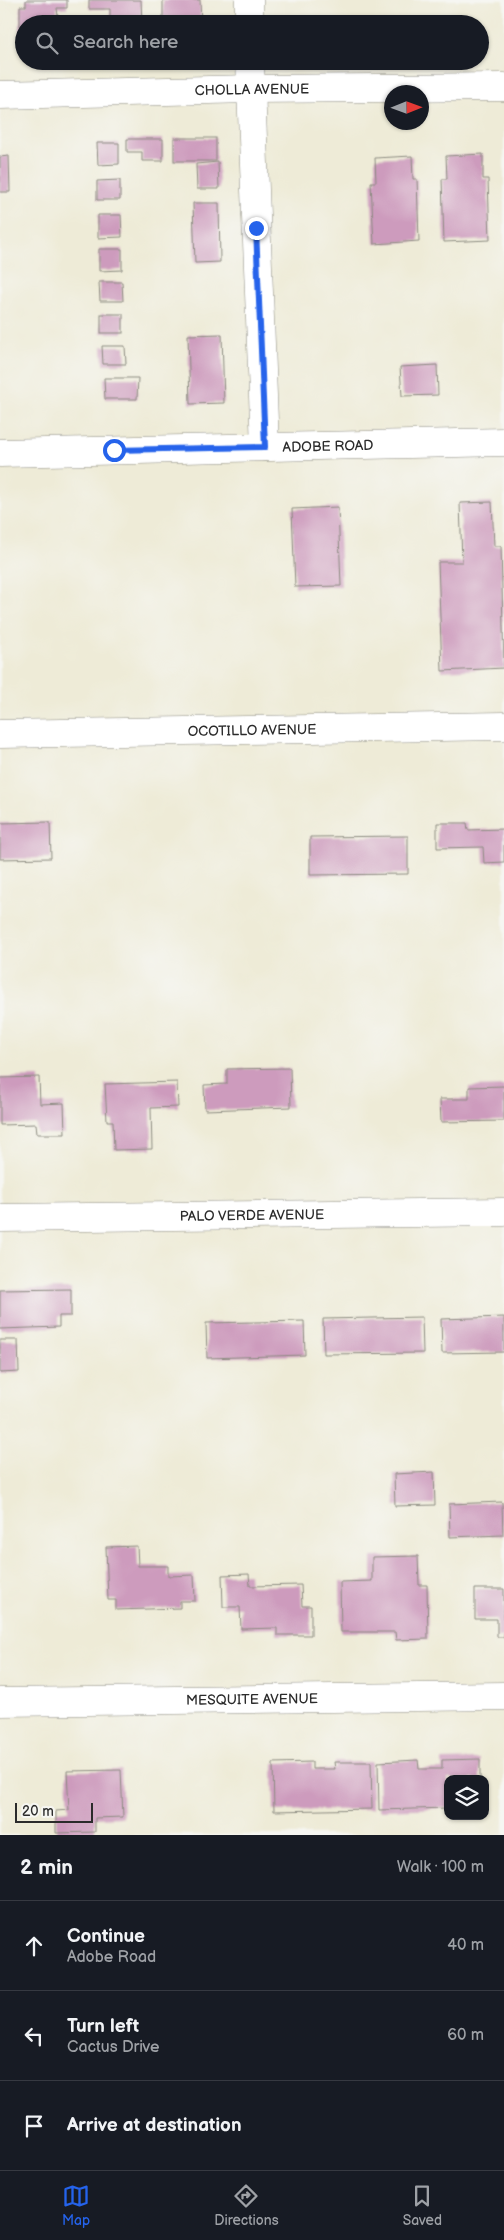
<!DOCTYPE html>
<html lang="en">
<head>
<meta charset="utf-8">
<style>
	:root { --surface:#171b24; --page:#20242c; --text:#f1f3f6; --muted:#9ea1a6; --line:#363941; --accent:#2563eb }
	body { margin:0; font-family:"Balsamiq Sans",sans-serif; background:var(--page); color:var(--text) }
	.controls { position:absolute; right:15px; bottom:15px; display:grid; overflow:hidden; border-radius:10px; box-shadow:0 1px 4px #0004 }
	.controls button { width:45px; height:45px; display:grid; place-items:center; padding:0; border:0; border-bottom:1px solid var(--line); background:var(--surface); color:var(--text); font:25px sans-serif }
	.compass { position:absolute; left:384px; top:85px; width:45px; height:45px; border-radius:50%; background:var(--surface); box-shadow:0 1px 4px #0004; rotate:89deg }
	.scale { position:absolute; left:15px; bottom:12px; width:78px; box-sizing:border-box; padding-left:5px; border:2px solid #2b2b2b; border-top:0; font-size:14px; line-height:18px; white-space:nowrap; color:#2b2b2b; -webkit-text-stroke:4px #f6f6f2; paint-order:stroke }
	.stop { position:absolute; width:15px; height:15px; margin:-11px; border:4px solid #2563eb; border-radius:50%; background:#fff }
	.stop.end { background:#2563eb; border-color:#fff; box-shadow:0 1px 5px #0008 }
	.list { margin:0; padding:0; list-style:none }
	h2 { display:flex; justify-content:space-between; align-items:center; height:65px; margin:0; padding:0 20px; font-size:21px }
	h2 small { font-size:16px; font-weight:400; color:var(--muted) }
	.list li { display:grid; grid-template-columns:32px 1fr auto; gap:15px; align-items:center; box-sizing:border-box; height:90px; padding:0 20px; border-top:1px solid var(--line) }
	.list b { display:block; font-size:19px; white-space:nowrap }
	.list p { margin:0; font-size:16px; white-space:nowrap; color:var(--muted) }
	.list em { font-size:16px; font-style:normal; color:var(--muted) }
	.icon { flex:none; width:28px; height:28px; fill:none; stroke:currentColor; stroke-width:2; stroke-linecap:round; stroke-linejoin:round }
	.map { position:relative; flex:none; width:504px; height:1835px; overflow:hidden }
	.search { position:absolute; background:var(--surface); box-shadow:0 1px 4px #0004; left:15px; right:15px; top:15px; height:55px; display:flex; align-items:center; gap:12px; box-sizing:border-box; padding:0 18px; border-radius:28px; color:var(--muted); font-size:19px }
	.sheet { height:335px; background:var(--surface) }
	nav { display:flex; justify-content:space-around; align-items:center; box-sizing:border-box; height:70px; border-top:1px solid var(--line); background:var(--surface); font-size:14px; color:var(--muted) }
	nav a { display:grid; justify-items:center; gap:2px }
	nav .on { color:var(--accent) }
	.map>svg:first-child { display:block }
	.building { fill:#cd9bbd }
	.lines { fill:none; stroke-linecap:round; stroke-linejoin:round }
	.minor-casing { stroke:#8c8b81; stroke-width:29 }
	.minor { stroke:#fff; stroke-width:28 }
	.route { stroke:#2563eb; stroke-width:6 }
	.labels { text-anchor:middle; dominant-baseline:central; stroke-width:5; stroke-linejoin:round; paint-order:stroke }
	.street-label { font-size:14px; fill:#2b2b2b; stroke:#f6f6f2 }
</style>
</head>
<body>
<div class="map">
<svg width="504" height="1835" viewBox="0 0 504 1835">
	<rect width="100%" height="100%" fill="#f6f6f2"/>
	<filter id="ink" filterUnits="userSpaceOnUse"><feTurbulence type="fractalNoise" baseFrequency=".02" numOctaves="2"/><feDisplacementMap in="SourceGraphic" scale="10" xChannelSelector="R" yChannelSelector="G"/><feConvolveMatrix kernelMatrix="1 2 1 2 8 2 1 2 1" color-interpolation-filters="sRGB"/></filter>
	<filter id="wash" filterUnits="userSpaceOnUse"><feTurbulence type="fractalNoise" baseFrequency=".0096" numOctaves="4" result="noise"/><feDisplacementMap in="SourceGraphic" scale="20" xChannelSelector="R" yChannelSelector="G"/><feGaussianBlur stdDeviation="1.12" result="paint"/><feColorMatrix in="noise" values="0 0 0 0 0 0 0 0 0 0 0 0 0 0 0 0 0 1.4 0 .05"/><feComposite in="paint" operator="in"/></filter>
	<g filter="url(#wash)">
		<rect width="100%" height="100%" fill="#eeebd7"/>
		<g id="blocks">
			<!-- building -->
			<g class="building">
				<polygon points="26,0 67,0 67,8 57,8 58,16 50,16 50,24 24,24 24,36 20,36 20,6 26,6"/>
				<polygon points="89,0 141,0 142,24 110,24 110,9 89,9"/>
				<polygon points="163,0 200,0 201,24 163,24"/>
				<rect x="174" y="138" width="42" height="23"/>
				<polygon points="127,139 163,139 163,161 142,161 142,152 127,152"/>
				<polygon points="97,143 119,143 119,164 98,165"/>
				<polygon points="483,154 483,179 488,179 490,240 444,242 442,179 447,179 446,156"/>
				<polygon points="9,156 10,192 0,192 0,157"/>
				<polygon points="412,156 413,179 417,179 419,241 374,244 371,182 376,182 375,158"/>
				<polygon points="218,162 219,189 197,189 196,164"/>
				<polygon points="120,180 120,200 97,200 97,181"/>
				<polygon points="193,203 219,203 220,262 195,263"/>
				<polygon points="98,215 121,215 122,237 98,238"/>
				<polygon points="99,249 122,249 122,270 99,271"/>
				<polygon points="99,282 122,282 123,301 100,301"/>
				<rect x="101" y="314" width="22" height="19"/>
				<polygon points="222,334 224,403 190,404 188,335"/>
				<polygon points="102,346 125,346 126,364 103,364"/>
				<polygon points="437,365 438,395 402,396 400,367"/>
				<polygon points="104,378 138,378 137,399 105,399"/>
				<polygon points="492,502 494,546 501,546 504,668 442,671 438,562 462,562 460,503"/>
				<polygon points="338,507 341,586 295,587 292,509"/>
				<polygon points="50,822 51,858 0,859 0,823"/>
				<polygon points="437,823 467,823 468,830 504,829 504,862 484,863 483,847 437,848"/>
				<polygon points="408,836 408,874 310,875 310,837"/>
				<polygon points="290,1068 291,1107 205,1110 204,1085 227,1084 227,1069"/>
				<polygon points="39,1077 40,1104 64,1103 65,1134 37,1134 36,1124 0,1125 0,1078"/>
				<polygon points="177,1082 178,1107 151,1108 152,1149 114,1150 113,1121 107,1121 105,1084"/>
				<polygon points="504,1086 504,1121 441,1122 440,1099 469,1099 469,1087"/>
				<polygon points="71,1289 71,1316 59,1316 59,1327 0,1329 0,1290"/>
				<polygon points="422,1317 423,1353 324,1354 323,1319"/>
				<polygon points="504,1317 504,1352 442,1353 441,1319"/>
				<polygon points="304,1321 305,1355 207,1358 206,1323"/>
				<polygon points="0,1340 18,1340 19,1372 0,1373"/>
				<polygon points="434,1472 435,1505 395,1506 394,1474"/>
				<polygon points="502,1502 503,1535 450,1537 449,1504"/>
				<polygon points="137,1546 138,1566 168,1566 168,1576 194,1575 195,1601 180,1601 180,1608 116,1610 116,1600 108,1600 106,1547"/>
				<polygon points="418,1556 419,1585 427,1585 428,1639 396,1640 395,1632 341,1632 340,1582 372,1581 372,1557"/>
				<polygon points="249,1574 250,1586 301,1585 302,1606 311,1606 311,1635 277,1635 277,1628 241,1629 240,1607 223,1607 222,1575"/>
				<polygon points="475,1589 504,1589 504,1637 497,1637 497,1619 475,1619"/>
				<polygon points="480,1759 480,1779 448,1779 448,1808 379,1810 378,1762 418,1760 419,1769 442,1769 442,1760"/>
				<polygon points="312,1762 312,1769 335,1769 334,1762 371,1762 372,1809 274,1811 273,1763"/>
				<polygon points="121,1770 123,1817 95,1818 95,1832 56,1833 56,1811 69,1810 67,1771"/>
			</g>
		</g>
	</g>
	<g filter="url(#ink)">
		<use href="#blocks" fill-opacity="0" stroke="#8c8b81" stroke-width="1"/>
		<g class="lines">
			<defs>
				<g id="minor">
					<polyline points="249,0 249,24"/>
					<polyline points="250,61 265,447"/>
					<path id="s1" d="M0 95 251 89 504 87"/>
					<path id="s2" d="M0 453 504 442"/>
					<path id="s3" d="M0 734 504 726"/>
					<path id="s4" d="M0 1218 504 1212"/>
					<path id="s5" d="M0 1702 504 1696"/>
				</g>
			</defs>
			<!-- minor casing -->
			<use href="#minor" class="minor-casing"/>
			<!-- minor -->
			<use href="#minor" class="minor"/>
		</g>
	</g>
	<g class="lines" filter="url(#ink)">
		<!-- route -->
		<polyline class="route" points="114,450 265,447 256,228"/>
	</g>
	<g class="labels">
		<!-- street labels -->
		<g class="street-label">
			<text stroke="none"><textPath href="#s1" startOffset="252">CHOLLA AVENUE</textPath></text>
			<text stroke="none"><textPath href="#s2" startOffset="328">ADOBE ROAD</textPath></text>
			<text stroke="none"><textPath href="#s3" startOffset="252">OCOTILLO AVENUE</textPath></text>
			<text stroke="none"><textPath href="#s4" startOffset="252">PALO VERDE AVENUE</textPath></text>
			<text stroke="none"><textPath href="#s5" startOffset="252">MESQUITE AVENUE</textPath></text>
		</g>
	</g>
</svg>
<div class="controls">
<button><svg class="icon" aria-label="layers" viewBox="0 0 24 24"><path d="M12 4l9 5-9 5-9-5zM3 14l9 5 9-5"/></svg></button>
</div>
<svg class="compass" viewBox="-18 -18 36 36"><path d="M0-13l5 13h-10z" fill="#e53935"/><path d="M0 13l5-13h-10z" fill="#9ea1a6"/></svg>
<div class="scale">20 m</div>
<div class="stop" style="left:114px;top:450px"></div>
<div class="stop end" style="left:256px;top:228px"></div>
<div class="search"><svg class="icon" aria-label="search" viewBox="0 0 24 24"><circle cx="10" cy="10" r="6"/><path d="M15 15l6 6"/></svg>Search here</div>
</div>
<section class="sheet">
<h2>2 min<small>Walk · 100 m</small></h2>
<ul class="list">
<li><svg class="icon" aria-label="ahead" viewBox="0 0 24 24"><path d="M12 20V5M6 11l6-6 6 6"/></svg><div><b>Continue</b><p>Adobe Road</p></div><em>40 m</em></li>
<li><svg class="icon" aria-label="left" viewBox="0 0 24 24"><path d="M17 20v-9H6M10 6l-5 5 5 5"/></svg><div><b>Turn left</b><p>Cactus Drive</p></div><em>60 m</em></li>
<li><svg class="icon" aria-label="arrive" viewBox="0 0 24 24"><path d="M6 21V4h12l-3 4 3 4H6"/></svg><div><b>Arrive at destination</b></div></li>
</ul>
</section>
<nav>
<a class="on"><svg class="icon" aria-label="map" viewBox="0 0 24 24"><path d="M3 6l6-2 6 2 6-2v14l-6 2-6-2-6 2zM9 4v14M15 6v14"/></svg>Map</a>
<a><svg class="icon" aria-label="directions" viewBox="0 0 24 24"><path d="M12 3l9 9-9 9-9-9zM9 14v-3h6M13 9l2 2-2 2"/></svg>Directions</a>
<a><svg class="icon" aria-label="saved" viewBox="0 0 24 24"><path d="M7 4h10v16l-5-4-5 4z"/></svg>Saved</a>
</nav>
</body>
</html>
